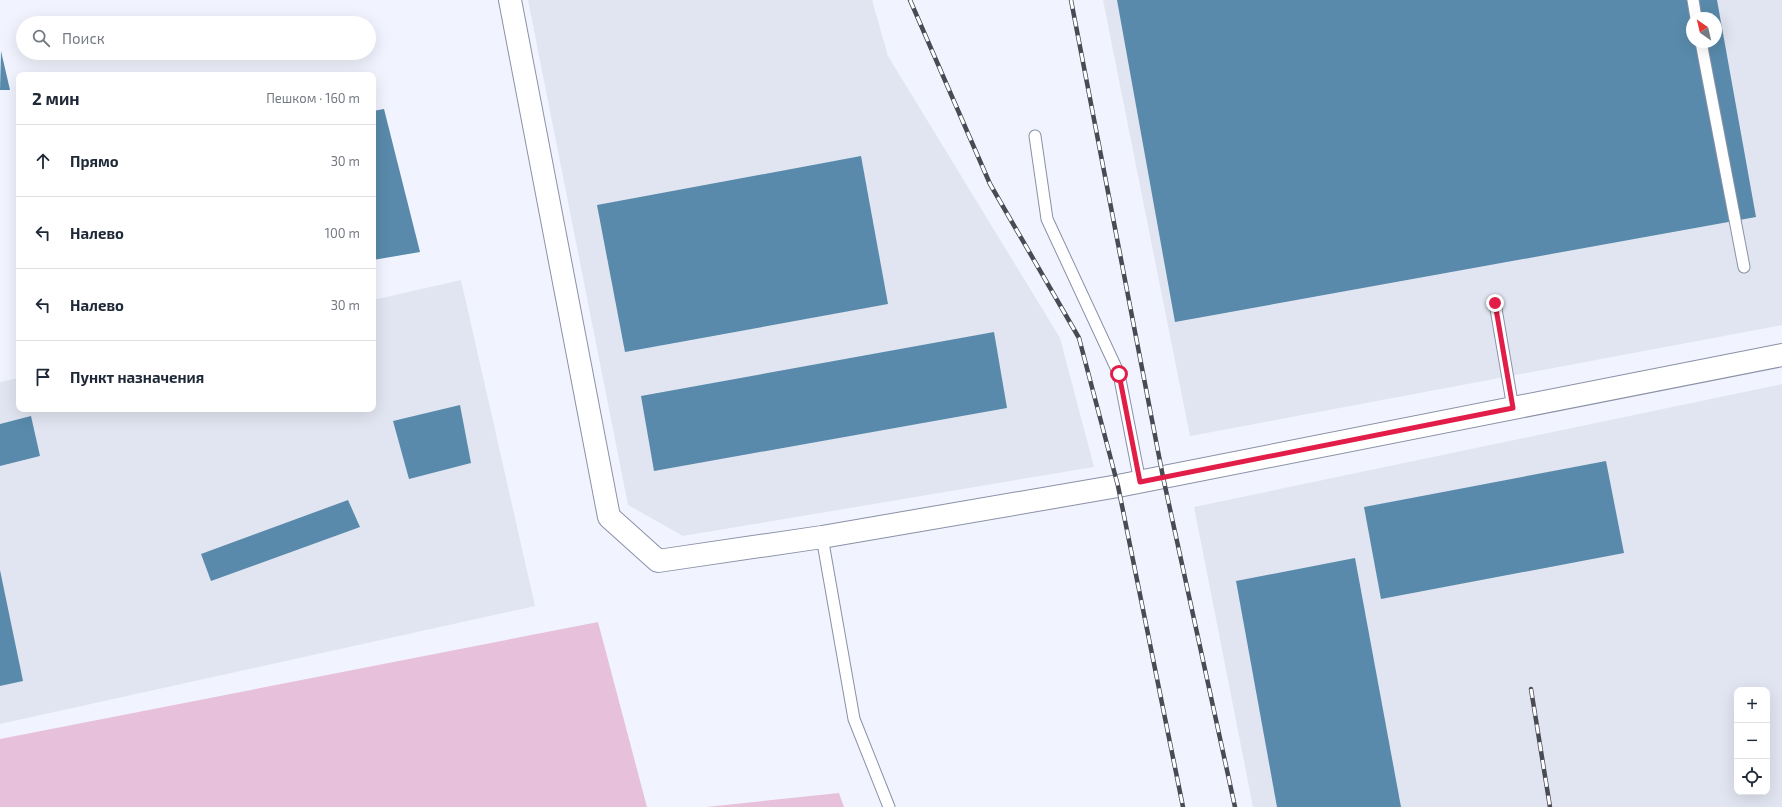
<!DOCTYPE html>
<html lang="ru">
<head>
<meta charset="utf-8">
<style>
	:root { --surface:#fff; --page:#f2f2f3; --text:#1f2937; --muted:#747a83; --line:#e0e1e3 }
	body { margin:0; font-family:"Exo 2",sans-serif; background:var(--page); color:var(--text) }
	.controls { position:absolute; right:12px; bottom:12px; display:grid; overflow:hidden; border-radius:8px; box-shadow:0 4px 16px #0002 }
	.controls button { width:36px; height:36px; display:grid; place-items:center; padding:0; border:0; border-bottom:1px solid var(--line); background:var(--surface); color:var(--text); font:20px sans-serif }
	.compass { position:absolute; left:1686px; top:12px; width:36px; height:36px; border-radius:50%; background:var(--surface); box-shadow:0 4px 16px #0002; rotate:326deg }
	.stop { position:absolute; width:12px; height:12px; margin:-9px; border:3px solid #e11d48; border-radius:50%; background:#fff }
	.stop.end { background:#e11d48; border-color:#fff; box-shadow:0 1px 4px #0008 }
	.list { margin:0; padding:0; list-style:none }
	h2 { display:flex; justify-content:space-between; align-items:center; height:52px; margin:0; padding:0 16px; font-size:17px }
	h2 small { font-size:13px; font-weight:400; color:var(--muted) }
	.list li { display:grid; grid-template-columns:26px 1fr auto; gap:12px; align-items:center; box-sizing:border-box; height:72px; padding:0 16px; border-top:1px solid var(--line) }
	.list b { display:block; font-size:15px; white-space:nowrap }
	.list em { font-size:13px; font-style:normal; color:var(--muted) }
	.icon { flex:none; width:22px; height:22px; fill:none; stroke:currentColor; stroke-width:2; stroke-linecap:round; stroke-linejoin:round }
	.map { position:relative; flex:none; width:1782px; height:807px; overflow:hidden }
	.search { position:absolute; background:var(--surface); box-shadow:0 4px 16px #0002; left:16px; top:16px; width:360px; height:44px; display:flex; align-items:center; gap:10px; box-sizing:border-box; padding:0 14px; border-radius:22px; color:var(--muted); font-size:15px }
	.panel { position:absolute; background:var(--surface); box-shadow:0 4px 16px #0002; left:16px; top:72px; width:360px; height:340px; border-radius:8px }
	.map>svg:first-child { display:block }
	.built { fill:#e1e5f1; fill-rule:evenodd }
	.green { fill:#e7c1db }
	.building { fill:#598aab; fill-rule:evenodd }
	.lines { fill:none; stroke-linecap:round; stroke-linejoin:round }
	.lane-casing { stroke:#8a91a7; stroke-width:13 }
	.street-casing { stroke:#8a91a7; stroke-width:24 }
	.lane { stroke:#fff; stroke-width:11 }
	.street { stroke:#fff; stroke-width:22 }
	.rail-casing { stroke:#484a54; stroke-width:4.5 }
	.rail { stroke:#fff; stroke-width:3; stroke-dasharray:9; stroke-linecap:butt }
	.route { stroke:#e11d48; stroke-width:5 }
</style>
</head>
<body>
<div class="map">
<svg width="1782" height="807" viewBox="0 0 1782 807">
	<rect width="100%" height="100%" fill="#f1f4fe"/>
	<!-- built -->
	<g class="built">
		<polygon points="528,0 872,0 888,56 1060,338 1094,467 683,536 628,505"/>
		<path d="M1103 0H1782V325L1190 436ZM1692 18H1716V42H1692Z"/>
		<polygon points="461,280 535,606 0,724 0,382 19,378 19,409 373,409 373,300"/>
		<path d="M1782 384V807H1253L1194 507ZM1737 690H1767V792H1737Z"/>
	</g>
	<!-- green -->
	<g class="green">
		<polygon points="598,622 647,807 0,807 0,739"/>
		<polygon points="839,793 844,807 706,807"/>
	</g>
	<!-- building -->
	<g class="building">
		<path d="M1117 0H1717L1756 217 1175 322ZM1692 18H1716V42H1692Z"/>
		<polygon points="1,51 10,90 0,90"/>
		<polygon points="384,109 420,252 373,260 373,111"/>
		<polygon points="861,156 888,304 625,352 597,205"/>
		<polygon points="994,332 1007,408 654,471 641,396"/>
		<polygon points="460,405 471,463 409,479 393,421"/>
		<polygon points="31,416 40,456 0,466 0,424"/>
		<polygon points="1606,461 1624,553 1381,599 1364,507"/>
		<polygon points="348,500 360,527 211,581 201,554"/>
		<polygon points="1355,558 1401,807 1277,807 1236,581"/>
		<polygon points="0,570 23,681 0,686"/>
	</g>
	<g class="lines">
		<defs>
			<g id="lane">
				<polyline points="1693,0 1696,18"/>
				<polyline points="1701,42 1744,267"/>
				<polyline points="1035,136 1047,219 1119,374 1140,482"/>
				<polyline points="1495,303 1513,408"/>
				<polyline points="822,537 854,719 889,807"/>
			</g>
			<polyline id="street" points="510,0 609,517 658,561 822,537 1118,486 1782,355"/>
		</defs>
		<!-- lane casing -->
		<use href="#lane" class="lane-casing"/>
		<!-- street casing -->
		<use href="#street" class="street-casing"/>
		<!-- lane -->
		<use href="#lane" class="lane"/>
		<!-- street -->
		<use href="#street" class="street"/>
		<defs>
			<g id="rail">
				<polyline points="910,0 990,184 1079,338 1118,486 1183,807"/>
				<polyline points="1071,0 1163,477 1235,807"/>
				<polyline points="1531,689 1550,807"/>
			</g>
		</defs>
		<!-- rail casing -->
		<use href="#rail" class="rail-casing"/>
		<!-- rail -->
		<use href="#rail" class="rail"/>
	</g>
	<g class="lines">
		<!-- route -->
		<polyline class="route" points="1119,374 1140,482 1513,408 1495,303"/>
	</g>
</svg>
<div class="controls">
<button>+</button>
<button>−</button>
<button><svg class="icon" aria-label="locate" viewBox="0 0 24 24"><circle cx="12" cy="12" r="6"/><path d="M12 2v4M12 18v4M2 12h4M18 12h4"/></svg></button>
</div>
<svg class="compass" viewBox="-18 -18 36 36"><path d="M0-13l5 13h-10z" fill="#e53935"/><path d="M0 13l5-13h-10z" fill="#747a83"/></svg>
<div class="stop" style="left:1119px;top:374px"></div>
<div class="stop end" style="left:1495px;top:303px"></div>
<div class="search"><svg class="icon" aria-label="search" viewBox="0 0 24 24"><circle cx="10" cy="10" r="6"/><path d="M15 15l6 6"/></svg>Поиск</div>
<section class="panel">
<h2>2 мин<small>Пешком · 160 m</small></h2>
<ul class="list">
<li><svg class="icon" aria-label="ahead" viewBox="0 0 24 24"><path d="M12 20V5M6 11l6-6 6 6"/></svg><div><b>Прямо</b></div><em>30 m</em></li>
<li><svg class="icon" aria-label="left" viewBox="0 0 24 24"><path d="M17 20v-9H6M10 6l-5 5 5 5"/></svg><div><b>Налево</b></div><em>100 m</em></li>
<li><svg class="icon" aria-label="left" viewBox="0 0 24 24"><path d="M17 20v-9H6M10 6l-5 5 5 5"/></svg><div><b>Налево</b></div><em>30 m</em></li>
<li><svg class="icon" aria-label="arrive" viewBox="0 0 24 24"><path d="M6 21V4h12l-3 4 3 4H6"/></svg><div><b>Пункт назначения</b></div></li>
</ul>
</section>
</div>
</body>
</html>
